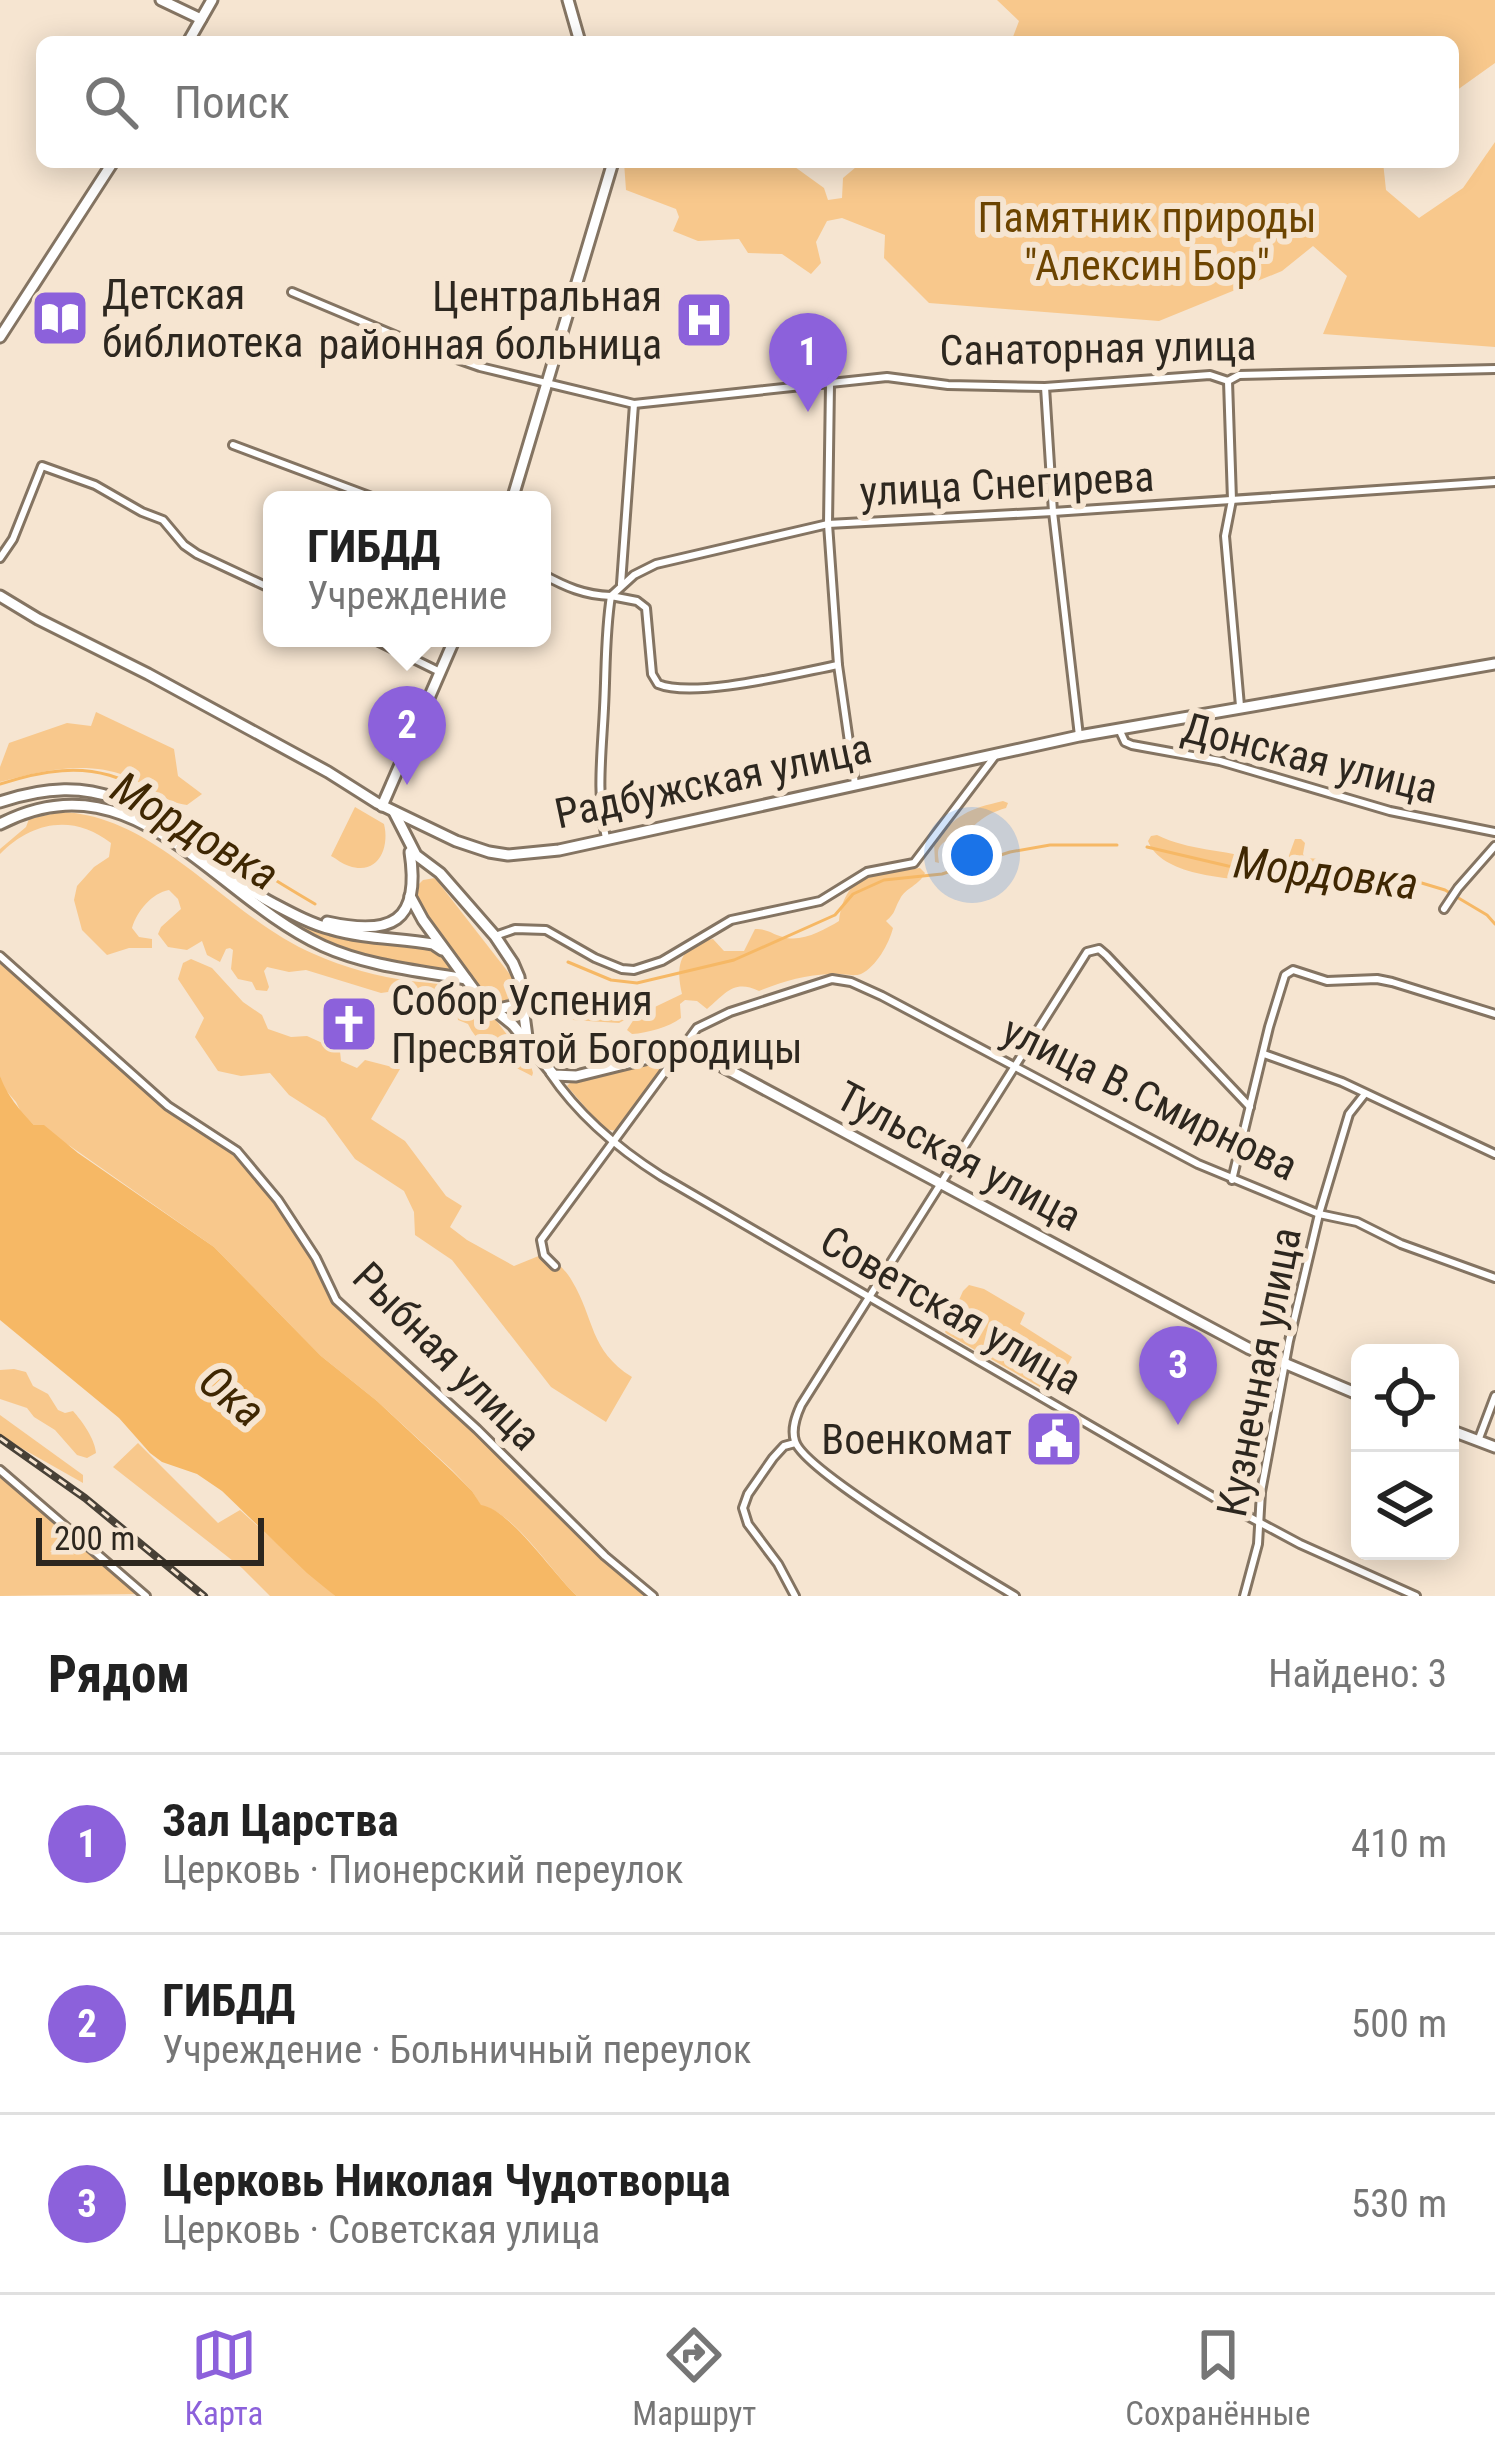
<!DOCTYPE html>
<html lang="ru">
<head>
<meta charset="utf-8">
<style>
	:root { --surface:#fff; --page:#f2f2f2; --text:#222; --muted:#767676; --line:#e0e0e0; --accent:#8c61db }
	body { margin:0; font-family:"Roboto Condensed",sans-serif; background:var(--page); color:var(--text) }
	.controls { position:absolute; right:36px; bottom:36px; display:grid; overflow:hidden; border-radius:18px; box-shadow:0 6px 30px #0003 }
	.controls button { width:108px; height:108px; display:grid; place-items:center; padding:0; border:0; border-bottom:3px solid var(--line); background:var(--surface); color:var(--text); font:60px sans-serif }
	.scale { position:absolute; left:36px; bottom:30px; width:228px; box-sizing:border-box; padding-left:12px; border:6px solid #2d271f; border-top:0; font-size:33px; line-height:42px; white-space:nowrap; color:#2d271f; -webkit-text-stroke:9px #f6e5d1; paint-order:stroke }
	.you { position:absolute; left:972px; top:855px; width:42px; height:42px; margin:-30px; border:9px solid #fff; border-radius:50%; background:#1a73e8; box-shadow:0 0 0 18px #1a73e833 }
	.badge { display:grid; place-items:center; width:78px; height:78px; border-radius:50%; background:var(--accent); color:#fff; font-size:39px; font-weight:700 }
	.pin { position:absolute; translate:-50% -99px; filter:drop-shadow(0 3px 6px #0008) }
	.pin::after { content:''; position:absolute; top:63px; width:42px; height:36px; background:inherit; clip-path:polygon(0 0,100% 0,50% 100%) }
	.popup { position:absolute; left:263px; top:491px; width:288px; height:156px; box-sizing:border-box; display:grid; place-content:center; border-radius:18px; background:var(--surface); filter:drop-shadow(0 3px 9px #0005); font-size:39px; white-space:nowrap; color:var(--muted) }
	.popup b { font-size:45px; color:var(--text) }
	.popup::after { content:''; position:absolute; left:50%; top:100%; margin-left:-24px; border:24px solid transparent; border-top-color:var(--surface) }
	.list { margin:0; padding:0; list-style:none }
	h2 { display:flex; justify-content:space-between; align-items:center; height:156px; margin:0; padding:0 48px; font-size:51px }
	h2 small { font-size:39px; font-weight:400; color:var(--muted) }
	.list li { display:grid; grid-template-columns:78px 1fr auto; gap:36px; align-items:center; box-sizing:border-box; height:180px; padding:0 48px; border-top:3px solid var(--line) }
	.list b { display:block; font-size:45px; white-space:nowrap }
	.list p { margin:0; font-size:39px; white-space:nowrap; color:var(--muted) }
	.list em { font-size:39px; font-style:normal; color:var(--muted) }
	.icon { flex:none; width:66px; height:66px; fill:none; stroke:currentColor; stroke-width:2; stroke-linecap:round; stroke-linejoin:round }
	.map { position:relative; flex:none; width:1495px; height:1596px; overflow:hidden }
	.search { position:absolute; background:var(--surface); box-shadow:0 6px 30px #0003; left:36px; right:36px; top:36px; height:132px; display:flex; align-items:center; gap:30px; box-sizing:border-box; padding:0 42px; border-radius:18px; color:var(--muted); font-size:45px }
	.sheet { height:696px; background:var(--surface) }
	nav { display:flex; justify-content:space-around; align-items:center; box-sizing:border-box; height:168px; border-top:3px solid var(--line); background:var(--surface); font-size:33px; color:var(--muted) }
	nav a { display:grid; justify-items:center; gap:6px }
	nav .on { color:var(--accent) }
	.map>svg:first-child { display:block }
	.green { fill:#f8c88c }
	.water { fill:#f6b865 }
	.lines { fill:none; stroke-linecap:round; stroke-linejoin:round }
	.stream { stroke:#f6b865; stroke-width:3 }
	.street-casing { stroke:#847462; stroke-width:12 }
	.secondary-casing { stroke:#847462; stroke-width:15 }
	.street { stroke:#fff; stroke-width:6 }
	.secondary { stroke:#fff; stroke-width:9 }
	.rail-casing { stroke:#484137; stroke-width:8 }
	.rail { stroke:#f6e5d1; stroke-width:3; stroke-dasharray:9; stroke-linecap:butt }
	.labels { text-anchor:middle; dominant-baseline:central; stroke-width:12; stroke-linejoin:round; paint-order:stroke }
	.park-label { font-size:42px; fill:#6c4400; stroke:#f6e5d1 }
	.poi-label { font-size:42px; fill:#2d271f; stroke:#f6e5d1; text-anchor:start }
	.street-label { font-size:42px; fill:#2d271f; stroke:#f6e5d1 }
	.water-label { font-size:45px; font-style:italic; fill:#3f2702; stroke:#f6e5d1 }
</style>
</head>
<body>
<div class="map">
<svg width="1495" height="1596" viewBox="0 0 1495 1596">
	<rect width="100%" height="100%" fill="#f6e5d1"/>
	<!-- green -->
	<g class="green">
		<polygon points="997,0 1495,0 1495,63 1453,93 1453,42 1011,42 1019,21"/>
		<polygon points="1495,142 1495,347 1323,334 1347,276 1313,246 1282,271 1159,321 929,303 884,258 885,235 842,218 827,221 816,242 821,263 811,274 782,254 748,253 739,239 698,241 673,231 679,217 676,209 626,190 624,162 788,162 824,188 828,200 842,198 843,178 862,162 884,164 887,162 1383,162 1386,190 1419,218 1463,188"/>
		<path d="M96 712 174 749 178 776 202 794 187 805C163 802 148 785 126 776 86 760 39 771 0 782V767L9 743 67 723 91 726Z"/>
		<path d="M1003 801 1008 803 1006 808C982 815 980 822 962 835 958 837 946 840 943 843 936 849 938 854 939 863L935 862 934 843C956 814 969 809 1003 801Z"/>
		<path d="M355 807 384 824C390 848 378 876 349 866 342 864 337 859 331 856Z"/>
		<path d="M61 812C158 815 227 917 314 954 343 967 379 977 411 981 427 983 441 983 456 988L479 1014 495 1019 531 1066 533 1073 532 1076C506 1063 479 1048 468 1024L458 1020 457 1012 388 992 381 993 306 970 289 972 267 967 264 971 269 987 267 991 256 990 252 982 238 979 231 969 233 950 230 948 226 949 220 962 207 955 202 941 187 950 168 947 158 934 161 927 181 909 178 899 169 890C152 893 137 911 132 928L139 937 152 939V948H129L107 955 82 930 74 900 77 886 94 867 109 857 111 843C73 813 31 822 0 854V849L26 827 29 819Z"/>
		<path d="M1157 835C1189 851 1224 849 1258 860L1269 854 1288 858 1295 839H1301L1305 843 1303 854 1305 858 1323 859 1336 863 1338 873 1360 880 1361 885C1346 887 1330 883 1314 882 1273 880 1165 886 1148 841L1151 836Z"/>
		<path d="M920 868 925 873C919 886 906 887 900 899 894 909 896 913 886 921L893 928C889 944 876 967 861 974 853 977 841 973 833 974 803 975 785 981 759 991 734 979 726 993 707 1009L697 1001 685 1000 680 1004 681 1018C669 1027 648 1033 632 1034L627 1030 636 1016 682 994C675 965 680 945 713 939L724 951H744L755 929C768 929 771 934 783 937 801 943 824 930 839 921 846 869 878 875 920 868Z"/>
		<polygon points="435,878 512,977 514,991 508,1000 497,1004 483,995 416,902 417,886 423,880"/>
		<path d="M277 915 340 936 430 947 439 953 453 971C380 960 341 955 277 915Z"/>
		<path d="M0 952 168 1102 239 1149 281 1198 324 1264 329 1283 338 1298 478 1426 615 1564 656 1596H577C552 1573 513 1510 481 1506L472 1491 452 1470 377 1401 321 1356 214 1247 70 1146 34 1125 22 1114 16 1102 3 1087 0 1075Z"/>
		<path d="M191 959 212 968 243 1002 262 1015 268 1029 291 1037 307 1036 340 1051 341 1061 357 1068 365 1060 400 1069 371 1119 405 1141 446 1196 462 1206 450 1227 467 1240 514 1266 546 1253C555 1261 566 1270 572 1281 595 1319 589 1350 632 1377L606 1422 551 1387 452 1260 415 1235 414 1212 404 1191 355 1159 325 1118 289 1095 270 1073 241 1076 218 1071 195 1037 204 1018 178 979 183 963Z"/>
		<path d="M590 993H602L626 1005 630 1017 619 1023 573 1020C571 1006 580 1000 590 993Z"/>
		<polygon points="661,1063 666,1066 623,1127 617,1131 604,1129 567,1086 572,1081"/>
		<polygon points="969,1285 984,1289 1025,1313 1020,1324 1072,1357 1052,1394 947,1334 945,1332 963,1291"/>
		<path d="M14 1369 26 1372 33 1386 48 1394 58 1410 65 1413 73 1411C82 1421 95 1439 96 1453L87 1458 77 1455 55 1430 34 1417 27 1408 0 1399V1370Z"/>
		<polygon points="0,1415 83,1475 83,1483 0,1436"/>
		<polygon points="138,1443 218,1523 240,1510 335,1596 270,1596 242,1568 113,1467"/>
		<polygon points="0,1477 137,1594 0,1596"/>
	</g>
	<!-- water -->
	<path class="water" d="M0 1075C5 1093 21 1112 34 1125H44L78 1153 214 1247 321 1356 377 1401 452 1471 472 1491 481 1505C510 1509 553 1574 577 1596H335L307 1573 222 1491 197 1474 162 1462 150 1453 119 1418 0 1320Z"/>
	<g class="lines">
		<!-- stream -->
		<g class="stream">
			<path d="M0 784C108 749 138 785 220 844 251 866 283 885 315 904"/>
			<polyline points="1147,847 1228,866 1321,876 1365,885 1393,879 1415,881 1445,890 1487,915 1495,924"/>
			<polyline points="568,962 611,980 637,983 734,960 835,915 853,894 884,880 942,874 1010,852 1050,845 1117,845"/>
		</g>
		<defs>
			<g id="street">
				<polyline points="292,292 423,347 480,367 634,404 887,377 948,385 1045,387 1210,375 1228,381 1239,375 1495,369"/>
				<polyline points="1228,381 1232,500 1225,536 1240,706"/>
				<polyline points="830,384 828,524 838,665 855,784"/>
				<polyline points="1045,387 1053,512 1079,736"/>
				<polyline points="233,445 380,500"/>
				<polyline points="0,558 13,539 42,466 95,485 142,512 163,520 184,545 197,554 272,589"/>
				<path d="M542 574C566 587 584 595 611 596L634 575 656 564 828 524 1053 512 1495 482"/>
				<polyline points="621,584 634,404"/>
				<polyline points="371,638 440,672"/>
				<polyline points="1119,729 1125,742 1132,745 1220,761 1390,811 1495,832"/>
				<path d="M606 838C596 796 602 751 604 708 606 671 605 633 611 596L637 601 646 608 652 674 658 684C694 699 796 673 838 665"/>
				<polyline points="1444,909 1458,888 1495,846"/>
				<polyline points="495,936 515,929 546,930 595,958 622,969 634,970 662,961 731,920 820,901 867,872 914,863 995,756"/>
				<polyline points="0,956 168,1106 237,1151 278,1200 316,1258 336,1300 477,1429 605,1556 653,1596"/>
				<polyline points="1264,1054 1342,1082 1495,1154"/>
				<path d="M550 1073C579 1116 617 1148 661 1176L1227 1505 1300 1544 1416 1596"/>
				<polyline points="1232,1180 1269,1027 1285,975 1293,970 1327,981 1377,979 1392,982 1495,1014"/>
				<polyline points="555,1266 544,1255 541,1240 697,1028 730,1012 832,979 851,982 882,996 1198,1164 1319,1214 1357,1222 1401,1244 1495,1278"/>
				<polyline points="1478,1441 1495,1396"/>
				<polyline points="795,1443 784,1446 773,1458 748,1494 743,1508 748,1524 778,1564 795,1596"/>
				<polyline points="0,1470 146,1596"/>
				<path d="M1015 1596C979 1574 804 1472 795 1441 791 1429 796 1416 801 1405L1087 952 1099 949 1106 955 1250 1107"/>
				<polyline points="1244,1596 1258,1544 1261,1492 1289,1341 1319,1214 1349,1114 1364,1095"/>
			</g>
			<g id="secondary">
				<polyline points="161,0 201,19"/>
				<polyline points="568,0 580,42"/>
				<polyline points="188,42 212,0"/>
				<polyline points="0,337 113,162"/>
				<polyline points="512,500 613,162"/>
				<polyline points="0,596 38,619 148,674 328,772 377,803 456,841 489,852 508,855 559,850 1079,736 1495,664"/>
				<path d="M0 802C99 769 144 807 219 866 236 879 252 893 272 903 291 913 311 924 331 929 364 939 399 938 433 944L442 950"/>
				<polyline points="382,806 455,638"/>
				<polyline points="394,812 416,855 440,873 495,936 513,963 519,977 527,1037"/>
				<path d="M0 824C135 754 213 896 323 946 367 966 419 971 466 979"/>
				<polyline points="410,896 423,920 480,998 513,1025 554,1075 576,1076 681,1050 697,1053 1248,1348 1360,1395"/>
				<path d="M327 922C391 936 421 923 410 852"/>
				<polyline points="494,1010 512,1006 521,995"/>
				<polyline points="1450,1430 1495,1447"/>
			</g>
		</defs>
		<!-- street casing -->
		<use href="#street" class="street-casing"/>
		<!-- secondary casing -->
		<use href="#secondary" class="secondary-casing"/>
		<!-- street -->
		<use href="#street" class="street"/>
		<!-- secondary -->
		<use href="#secondary" class="secondary"/>
		<defs>
			<polyline id="rail" points="0,1438 85,1498 204,1596"/>
		</defs>
		<!-- rail casing -->
		<use href="#rail" class="rail-casing"/>
		<!-- rail -->
		<use href="#rail" class="rail"/>
	</g>
	<!-- icons -->
	<defs>
		<symbol id="library-square" viewBox="-11 -11 22 22"><rect x="-9" y="-9" width="18" height="18" rx="4" fill="#8c61db" stroke="#f6e5d1"/><path d="M-6-4Q-3-5.5-.7-3.5V5Q-3 3-6 4ZM6-4Q3-5.5 .7-3.5V5Q3 3 6 4Z" fill="#fff"/></symbol>
		<symbol id="hospital-square" viewBox="-11 -11 22 22"><rect x="-9" y="-9" width="18" height="18" rx="4" fill="#8c61db" stroke="#f6e5d1"/><path d="M-5-5h3v3.5h4V-5h3V5h-3V1.5h-4V5h-3Z" fill="#fff"/></symbol>
		<symbol id="church-square" viewBox="-11 -11 22 22"><rect x="-9" y="-9" width="18" height="18" rx="4" fill="#8c61db" stroke="#f6e5d1"/><path d="M-1.2-6h2.4v3.5h3.3v2.4h-3.3V6h-2.4V-.1h-3.3v-2.4h3.3Z" fill="#fff"/></symbol>
		<symbol id="civic-square" viewBox="-11 -11 22 22"><rect x="-9" y="-9" width="18" height="18" rx="4" fill="#8c61db" stroke="#f6e5d1"/><path d="M-.6-6.5H3V-4.5H.6V-3L4-1V1h2V6H-6V1h2V-1L-.6-3ZM-1.2 2.5V6h2.4V2.5Z" fill="#fff"/></symbol>
	</defs>
	<g fill-rule="evenodd">
		<use href="#library-square" x="27" y="285" width="66" height="66"/>
		<use href="#hospital-square" x="671" y="287" width="66" height="66"/>
		<use href="#church-square" x="316" y="991" width="66" height="66"/>
		<use href="#civic-square" x="1021" y="1406" width="66" height="66"/>
	</g>
	<g class="labels">
		<!-- park labels -->
		<g class="park-label">
			<text x="1147" y="217">Памятник природы<tspan x="1147" dy="48">"Алексин Бор"</tspan></text>
		</g>
		<!-- poi labels -->
		<g class="poi-label">
			<text x="102" y="294">Детская<tspan x="102" dy="48">библиотека</tspan></text>
			<text x="662" y="296" text-anchor="end">Центральная<tspan x="662" dy="48">районная больница</tspan></text>
			<text x="391" y="1000">Собор Успения<tspan x="391" dy="48">Пресвятой Богородицы</tspan></text>
			<text x="1012" y="1439" text-anchor="end">Военкомат</text>
		</g>
		<!-- street labels -->
		<g class="street-label">
			<text transform="translate(1098 348) rotate(-1)">Санаторная улица</text>
			<text transform="translate(1007 484) rotate(-3)">улица Снегирева</text>
			<text transform="translate(1310 758) rotate(14)">Донская улица</text>
			<text transform="translate(713 781) rotate(-12)">Радбужская улица</text>
			<text transform="translate(1150 1098) rotate(26)">улица В.Смирнова</text>
			<text transform="translate(959 1156) rotate(28)">Тульская улица</text>
			<text transform="translate(951 1310) rotate(30)">Советская улица</text>
			<text transform="translate(447 1356) rotate(45)">Рыбная улица</text>
			<text transform="translate(1259 1372) rotate(-79)">Кузнечная улица</text>
		</g>
		<!-- water labels -->
		<g class="water-label">
			<text transform="translate(195 831) rotate(31)">Мордовка</text>
			<text transform="translate(1326 873) rotate(7)">Мордовка</text>
			<text transform="translate(232 1396) rotate(39)">Ока</text>
		</g>
	</g>
</svg>
<div class="controls">
<button><svg class="icon" aria-label="locate" viewBox="0 0 24 24"><circle cx="12" cy="12" r="6"/><path d="M12 2v4M12 18v4M2 12h4M18 12h4"/></svg></button>
<button><svg class="icon" aria-label="layers" viewBox="0 0 24 24"><path d="M12 4l9 5-9 5-9-5zM3 14l9 5 9-5"/></svg></button>
</div>
<div class="scale">200 m</div>
<div class="you"></div>
<div class="pin badge" style="left:808px;top:412px">1</div>
<div class="pin badge" style="left:407px;top:785px">2</div>
<div class="popup"><b>ГИБДД</b>Учреждение</div>
<div class="pin badge" style="left:1178px;top:1425px">3</div>
<div class="search"><svg class="icon" aria-label="search" viewBox="0 0 24 24"><circle cx="10" cy="10" r="6"/><path d="M15 15l6 6"/></svg>Поиск</div>
</div>
<section class="sheet">
<h2>Рядом<small>Найдено: 3</small></h2>
<ul class="list">
<li><span class="badge">1</span><div><b>Зал Царства</b><p>Церковь · Пионерский переулок</p></div><em>410 m</em></li>
<li><span class="badge">2</span><div><b>ГИБДД</b><p>Учреждение · Больничный переулок</p></div><em>500 m</em></li>
<li><span class="badge">3</span><div><b>Церковь Николая Чудотворца</b><p>Церковь · Советская улица</p></div><em>530 m</em></li>
</ul>
</section>
<nav>
<a class="on"><svg class="icon" aria-label="map" viewBox="0 0 24 24"><path d="M3 6l6-2 6 2 6-2v14l-6 2-6-2-6 2zM9 4v14M15 6v14"/></svg>Карта</a>
<a><svg class="icon" aria-label="directions" viewBox="0 0 24 24"><path d="M12 3l9 9-9 9-9-9zM9 14v-3h6M13 9l2 2-2 2"/></svg>Маршрут</a>
<a><svg class="icon" aria-label="saved" viewBox="0 0 24 24"><path d="M7 4h10v16l-5-4-5 4z"/></svg>Сохранённые</a>
</nav>
</body>
</html>
